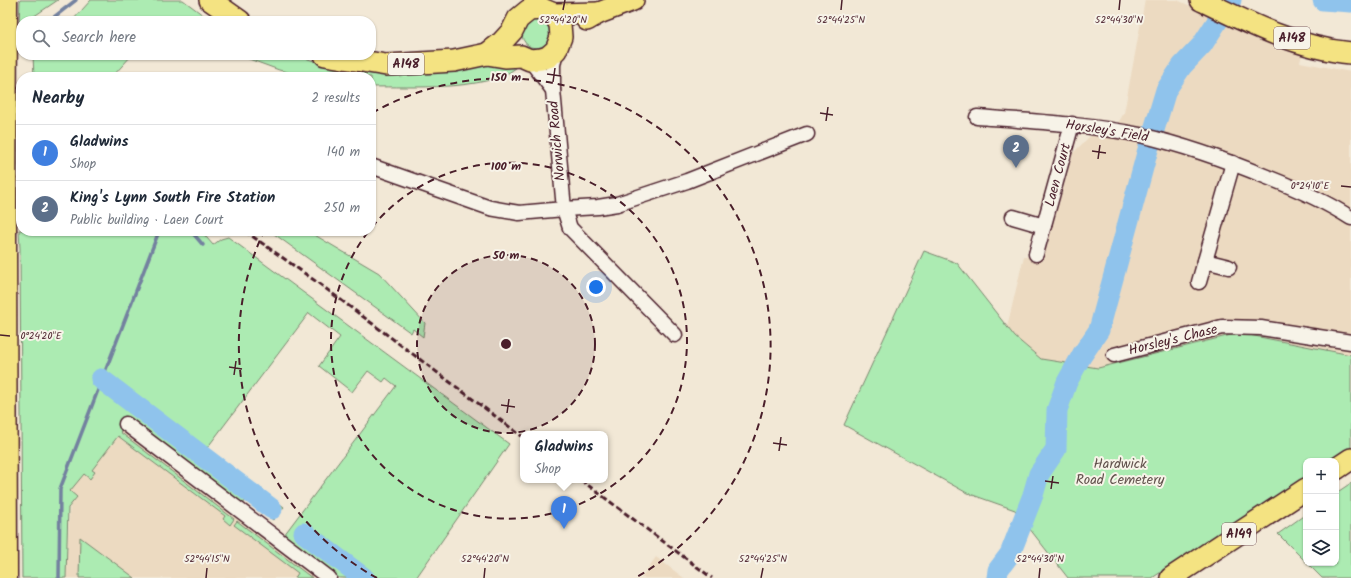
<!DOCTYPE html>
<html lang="en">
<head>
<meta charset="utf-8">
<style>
	:root { --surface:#fff; --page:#f6f6f7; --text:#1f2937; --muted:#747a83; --line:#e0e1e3; --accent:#4a1f2b }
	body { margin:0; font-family:Kalam,sans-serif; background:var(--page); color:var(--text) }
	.controls { position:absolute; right:12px; bottom:12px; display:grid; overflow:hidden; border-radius:8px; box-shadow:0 1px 3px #0004 }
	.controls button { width:36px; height:36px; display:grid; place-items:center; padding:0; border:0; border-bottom:1px solid var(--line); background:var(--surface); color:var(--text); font:20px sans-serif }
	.you { position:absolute; left:596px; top:287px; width:14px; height:14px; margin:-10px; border:3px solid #fff; border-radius:50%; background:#1a73e8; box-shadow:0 0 0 6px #1a73e833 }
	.badge { display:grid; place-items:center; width:26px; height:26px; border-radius:50%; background:var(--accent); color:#fff; font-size:13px; font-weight:700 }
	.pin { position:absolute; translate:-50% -33px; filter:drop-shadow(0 1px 2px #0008) }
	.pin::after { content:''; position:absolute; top:21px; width:14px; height:12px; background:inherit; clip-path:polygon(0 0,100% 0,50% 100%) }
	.popup { position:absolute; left:520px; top:431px; width:88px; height:52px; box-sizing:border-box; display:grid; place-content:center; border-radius:8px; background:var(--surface); filter:drop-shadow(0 1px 3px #0005); font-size:13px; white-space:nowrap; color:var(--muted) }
	.popup b { font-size:15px; color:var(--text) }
	.popup::after { content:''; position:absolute; left:50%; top:100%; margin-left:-8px; border:8px solid transparent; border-top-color:var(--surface) }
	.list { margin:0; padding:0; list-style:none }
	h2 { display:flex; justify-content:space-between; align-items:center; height:52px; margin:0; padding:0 16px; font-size:17px }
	h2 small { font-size:13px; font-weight:400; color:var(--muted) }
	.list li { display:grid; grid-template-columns:26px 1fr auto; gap:12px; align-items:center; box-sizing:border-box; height:56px; padding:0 16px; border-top:1px solid var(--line) }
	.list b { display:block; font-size:15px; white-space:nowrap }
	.list p { margin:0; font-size:13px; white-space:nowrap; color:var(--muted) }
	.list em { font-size:13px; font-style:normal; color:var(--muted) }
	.icon { flex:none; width:22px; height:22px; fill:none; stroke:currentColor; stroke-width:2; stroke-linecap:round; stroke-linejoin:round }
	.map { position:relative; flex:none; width:1351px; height:578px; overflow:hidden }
	.search { position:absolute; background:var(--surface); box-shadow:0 1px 3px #0004; left:16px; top:16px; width:360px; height:44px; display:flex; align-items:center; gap:10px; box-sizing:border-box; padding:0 14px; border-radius:16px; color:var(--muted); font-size:15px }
	.panel { position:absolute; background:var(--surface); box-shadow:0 1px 3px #0004; left:16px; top:72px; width:360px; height:164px; border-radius:16px }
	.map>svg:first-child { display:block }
	.built { fill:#ecdac1 }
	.green { fill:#acebb2; stroke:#7b856e }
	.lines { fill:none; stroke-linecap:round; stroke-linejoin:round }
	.stream { stroke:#73819f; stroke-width:3.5 }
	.river { stroke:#8fc3ec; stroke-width:21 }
	.street-casing { stroke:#4a1f2b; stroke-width:17 }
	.primary-casing { stroke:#4a1f2b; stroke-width:24 }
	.highway-casing { stroke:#4a1f2b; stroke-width:25 }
	.street { stroke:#f7f3e8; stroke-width:14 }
	.primary { stroke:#f4e382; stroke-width:21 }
	.highway { stroke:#f4e382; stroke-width:22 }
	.rail { stroke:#4a1f2b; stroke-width:3; stroke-dasharray:6 3; stroke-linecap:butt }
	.highway-bridge-casing { stroke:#4a1f2b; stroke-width:25; stroke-linecap:butt }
	.highway-bridge { stroke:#f4e382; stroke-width:22 }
	.ticks { fill:none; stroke:#4a1f2b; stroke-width:1.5 }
	.ring { fill:none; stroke:#4a1f2b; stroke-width:2; stroke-dasharray:7 5 }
	.labels { text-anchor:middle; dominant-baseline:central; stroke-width:4; stroke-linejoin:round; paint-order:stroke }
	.shield { fill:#f7f3e8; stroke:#7e5f64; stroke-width:1 }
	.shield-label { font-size:13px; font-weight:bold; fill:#4a1f2b }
	.street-label { font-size:14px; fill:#4a1f2b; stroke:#f7f3e8 }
	.park-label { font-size:14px; fill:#62524d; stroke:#f7f3e8 }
	.ticks-label { font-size:10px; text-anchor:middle; fill:#4a1f2b; stroke:#f7f3e8; stroke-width:4; stroke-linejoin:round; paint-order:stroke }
	.centre { fill:#4a1f2b; stroke:#f7f3e8; stroke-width:2 }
	.ring-label { font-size:12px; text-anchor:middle; font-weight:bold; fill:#4a1f2b; stroke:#f7f3e8; stroke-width:4; stroke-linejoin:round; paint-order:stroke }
</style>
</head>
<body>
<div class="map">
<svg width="1351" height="578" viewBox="0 0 1351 578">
	<rect width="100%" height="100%" fill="#f2e8d6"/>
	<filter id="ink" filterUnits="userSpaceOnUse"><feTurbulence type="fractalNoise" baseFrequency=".025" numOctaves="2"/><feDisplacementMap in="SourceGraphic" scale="8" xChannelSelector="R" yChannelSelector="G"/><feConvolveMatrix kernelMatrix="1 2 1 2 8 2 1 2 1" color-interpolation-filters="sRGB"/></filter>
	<g filter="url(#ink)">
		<!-- built -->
		<g class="built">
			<polygon points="1145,0 1177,0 1302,55 1300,62 1351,72 1351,355 1239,333 1098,368 1041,359 1015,337 1007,327 1024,256 1043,261 1073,153 1089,137 1118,123 1124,113"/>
			<polygon points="108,396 322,578 66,578 71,481"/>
			<polygon points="656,557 684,578 641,578"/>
		</g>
		<!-- green -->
		<g class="green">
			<polygon points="20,0 58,0 27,21 21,21 19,26"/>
			<polygon points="91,0 183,0 211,21 72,21"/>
			<circle cx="536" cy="34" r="14"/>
			<polygon points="33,55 132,55 112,77 34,77"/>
			<path d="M238 55H296L350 73 413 71 502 64 516 68C485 92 411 86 371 87V77H307L279 70Z"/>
			<polygon points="19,230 201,231 213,245 221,239 228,237 509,444 416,578 339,578 284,535 396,386 386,378 383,382 368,371 352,392 319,366 340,337 309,313 207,448 284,507 273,520 246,500 243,504 126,424 120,432 234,519 230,525 223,519 225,516 118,436 92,470 95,472 90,479 84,474 70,491 77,497 68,508 66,578 22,578 20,249"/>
			<polygon points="270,231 308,231 379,273 425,323 423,337 413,329 411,333"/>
			<polygon points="924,251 957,263 1015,337 1041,359 1098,368 1239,333 1351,355 1351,448 1331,461 1306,461 1306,477 1152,578 1068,578 1015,510 967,493 844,425"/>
			<polygon points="1351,483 1351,578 1322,578 1307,563 1336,563 1336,493"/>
			<polygon points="1306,514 1306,562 1278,534"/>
			<polygon points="237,521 312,578 295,578 298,573 234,525"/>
			<polygon points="80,537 135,578 79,578"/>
		</g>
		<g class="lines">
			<!-- stream -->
			<g class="stream">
				<polyline points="49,21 76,0"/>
				<polyline points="191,231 203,245"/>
				<polyline points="59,578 60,489 159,231"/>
			</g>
			<!-- river -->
			<g class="river">
				<polyline points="1323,0 1351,2"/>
				<polyline points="101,379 272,509"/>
				<polyline points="304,533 364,578"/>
				<polyline points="997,578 998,570 1010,554 1033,495 1039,474 1056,449 1057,410 1067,382 1082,355 1099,330 1147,153 1166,90 1182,66 1202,45 1231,0"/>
			</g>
			<defs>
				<g id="street">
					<polyline points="556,50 553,65 553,90 564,209 598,207 617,204 687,181 807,134"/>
					<polyline points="530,60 553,90"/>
					<path d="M977 117C1031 121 1086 124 1140 135 1183 145 1226 160 1267 177 1295 188 1325 201 1351 218"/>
					<polyline points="371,166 490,208 519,213 564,209 570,228 675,335"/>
					<polyline points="1013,217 1044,226"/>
					<polyline points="1036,254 1072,124"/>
					<polyline points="1205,261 1229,267"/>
					<polyline points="1199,282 1233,163"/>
					<polyline points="1114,355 1222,327 1261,328 1351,342"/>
					<polyline points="126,424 329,578"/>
				</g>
				<g id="primary">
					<polyline points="210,0 240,21"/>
					<path d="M1201 0C1248 23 1298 48 1351 53"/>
					<polyline points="587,20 599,13 633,0"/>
					<polyline points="487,54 501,43 512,31 518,19 529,10 542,9 554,14 599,13"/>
					<polyline points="325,55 386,65 454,61 487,54 505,57 521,56 530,60 541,59 548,57 556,50 561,37 560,24 554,14"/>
					<polyline points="1336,469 1351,459"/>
					<polyline points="1171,578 1306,489"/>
				</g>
				<polyline id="highway" points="5,232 6,578"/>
			</defs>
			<!-- street casing -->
			<use href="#street" class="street-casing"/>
			<!-- primary casing -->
			<use href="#primary" class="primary-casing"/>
			<!-- highway casing -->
			<use href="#highway" class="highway-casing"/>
			<!-- street -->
			<use href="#street" class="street"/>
			<!-- primary -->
			<use href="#primary" class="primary"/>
			<!-- highway -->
			<use href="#highway" class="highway"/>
			<!-- rail -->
			<g class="rail">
				<polyline points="0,78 21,89"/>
				<polyline points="245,231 321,285 523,437"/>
				<polyline points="581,480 712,578"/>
			</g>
			<defs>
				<polyline id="highway-bridge" points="5,232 6,0"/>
			</defs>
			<!-- highway-bridge casing -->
			<use href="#highway-bridge" class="highway-bridge-casing"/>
			<!-- highway-bridge -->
			<use href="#highway-bridge" class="highway-bridge"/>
		</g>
	</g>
	<!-- ticks -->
	<path class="ticks" d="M563 10 565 0M841 10 842 0M1119 10 1120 0M547 74 561 76M553 82 555 68M820 113 833 115M826 121 828 107M1092 151 1106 153M1098 159 1100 145M1341 186 1351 187M0 335 10 336M229 367 242 369M234 375 236 361M501 405 515 407M507 413 509 399M773 443 787 445M779 451 781 437M1045 481 1059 483M1051 489 1053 476M206 578 207 568M484 578 485 568M761 578 763 568M1039 578 1040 568"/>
	<!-- distance rings -->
	<circle cx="506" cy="344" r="89" fill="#4a1f2b" fill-opacity=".12"/>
	<g class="ring">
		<circle cx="506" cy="344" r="89"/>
		<path d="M372 227A178 178 0 1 1 368 232"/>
		<path d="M377 578A267 267 0 0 1 264 231M372 113A267 267 0 1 1 635 578"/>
	</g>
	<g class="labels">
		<!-- shield labels -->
		<g class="shield">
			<rect x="1274" y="27" width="36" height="22" rx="3"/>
			<rect x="388" y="53" width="36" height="22" rx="3"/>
			<rect x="1222" y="523" width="34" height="22" rx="3"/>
		</g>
		<g class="shield-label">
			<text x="1292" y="38">A148</text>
			<text x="406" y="64">A148</text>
			<text x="1239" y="534">A149</text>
		</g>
		<!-- street labels -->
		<g class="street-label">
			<text transform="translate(1107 131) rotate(9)">Horsley's Field</text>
			<text transform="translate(557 141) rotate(-95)">Norwich Road</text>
			<text transform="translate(1058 175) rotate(-75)">Laen Court</text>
			<text transform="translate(1173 340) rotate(-14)">Horsley's Chase</text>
		</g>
		<!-- park labels -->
		<g class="park-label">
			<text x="1120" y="464">Hardwick<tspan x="1120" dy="16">Road Cemetery</tspan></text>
		</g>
	</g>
	<g class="ticks-label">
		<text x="563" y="23">52°44'20"N</text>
		<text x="841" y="23">52°44'25"N</text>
		<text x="1119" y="23">52°44'30"N</text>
		<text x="1310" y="189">0°24'10"E</text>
		<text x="41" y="339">0°24'20"E</text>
		<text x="207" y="562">52°44'15"N</text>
		<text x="485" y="562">52°44'20"N</text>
		<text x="763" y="562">52°44'25"N</text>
		<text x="1040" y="562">52°44'30"N</text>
	</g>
	<circle cx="506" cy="344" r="6" class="centre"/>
	<g class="ring-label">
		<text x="506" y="81">150 m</text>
		<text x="506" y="170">100 m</text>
		<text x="506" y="259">50 m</text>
	</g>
</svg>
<div class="controls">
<button>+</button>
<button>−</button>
<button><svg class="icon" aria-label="layers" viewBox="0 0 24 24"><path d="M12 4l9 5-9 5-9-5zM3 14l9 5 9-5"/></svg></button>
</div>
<div class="you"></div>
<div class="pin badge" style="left:564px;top:529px;background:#3f7fe0">1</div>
<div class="popup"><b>Gladwins</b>Shop</div>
<div class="pin badge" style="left:1016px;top:168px;background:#5c6f8a">2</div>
<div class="search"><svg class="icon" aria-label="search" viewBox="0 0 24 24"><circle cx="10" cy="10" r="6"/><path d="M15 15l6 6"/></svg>Search here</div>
<section class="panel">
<h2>Nearby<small>2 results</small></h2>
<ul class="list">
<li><span class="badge" style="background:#3f7fe0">1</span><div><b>Gladwins</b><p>Shop</p></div><em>140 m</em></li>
<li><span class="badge" style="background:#5c6f8a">2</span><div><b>King's Lynn South Fire Station</b><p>Public building · Laen Court</p></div><em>250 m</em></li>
</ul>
</section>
</div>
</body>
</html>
